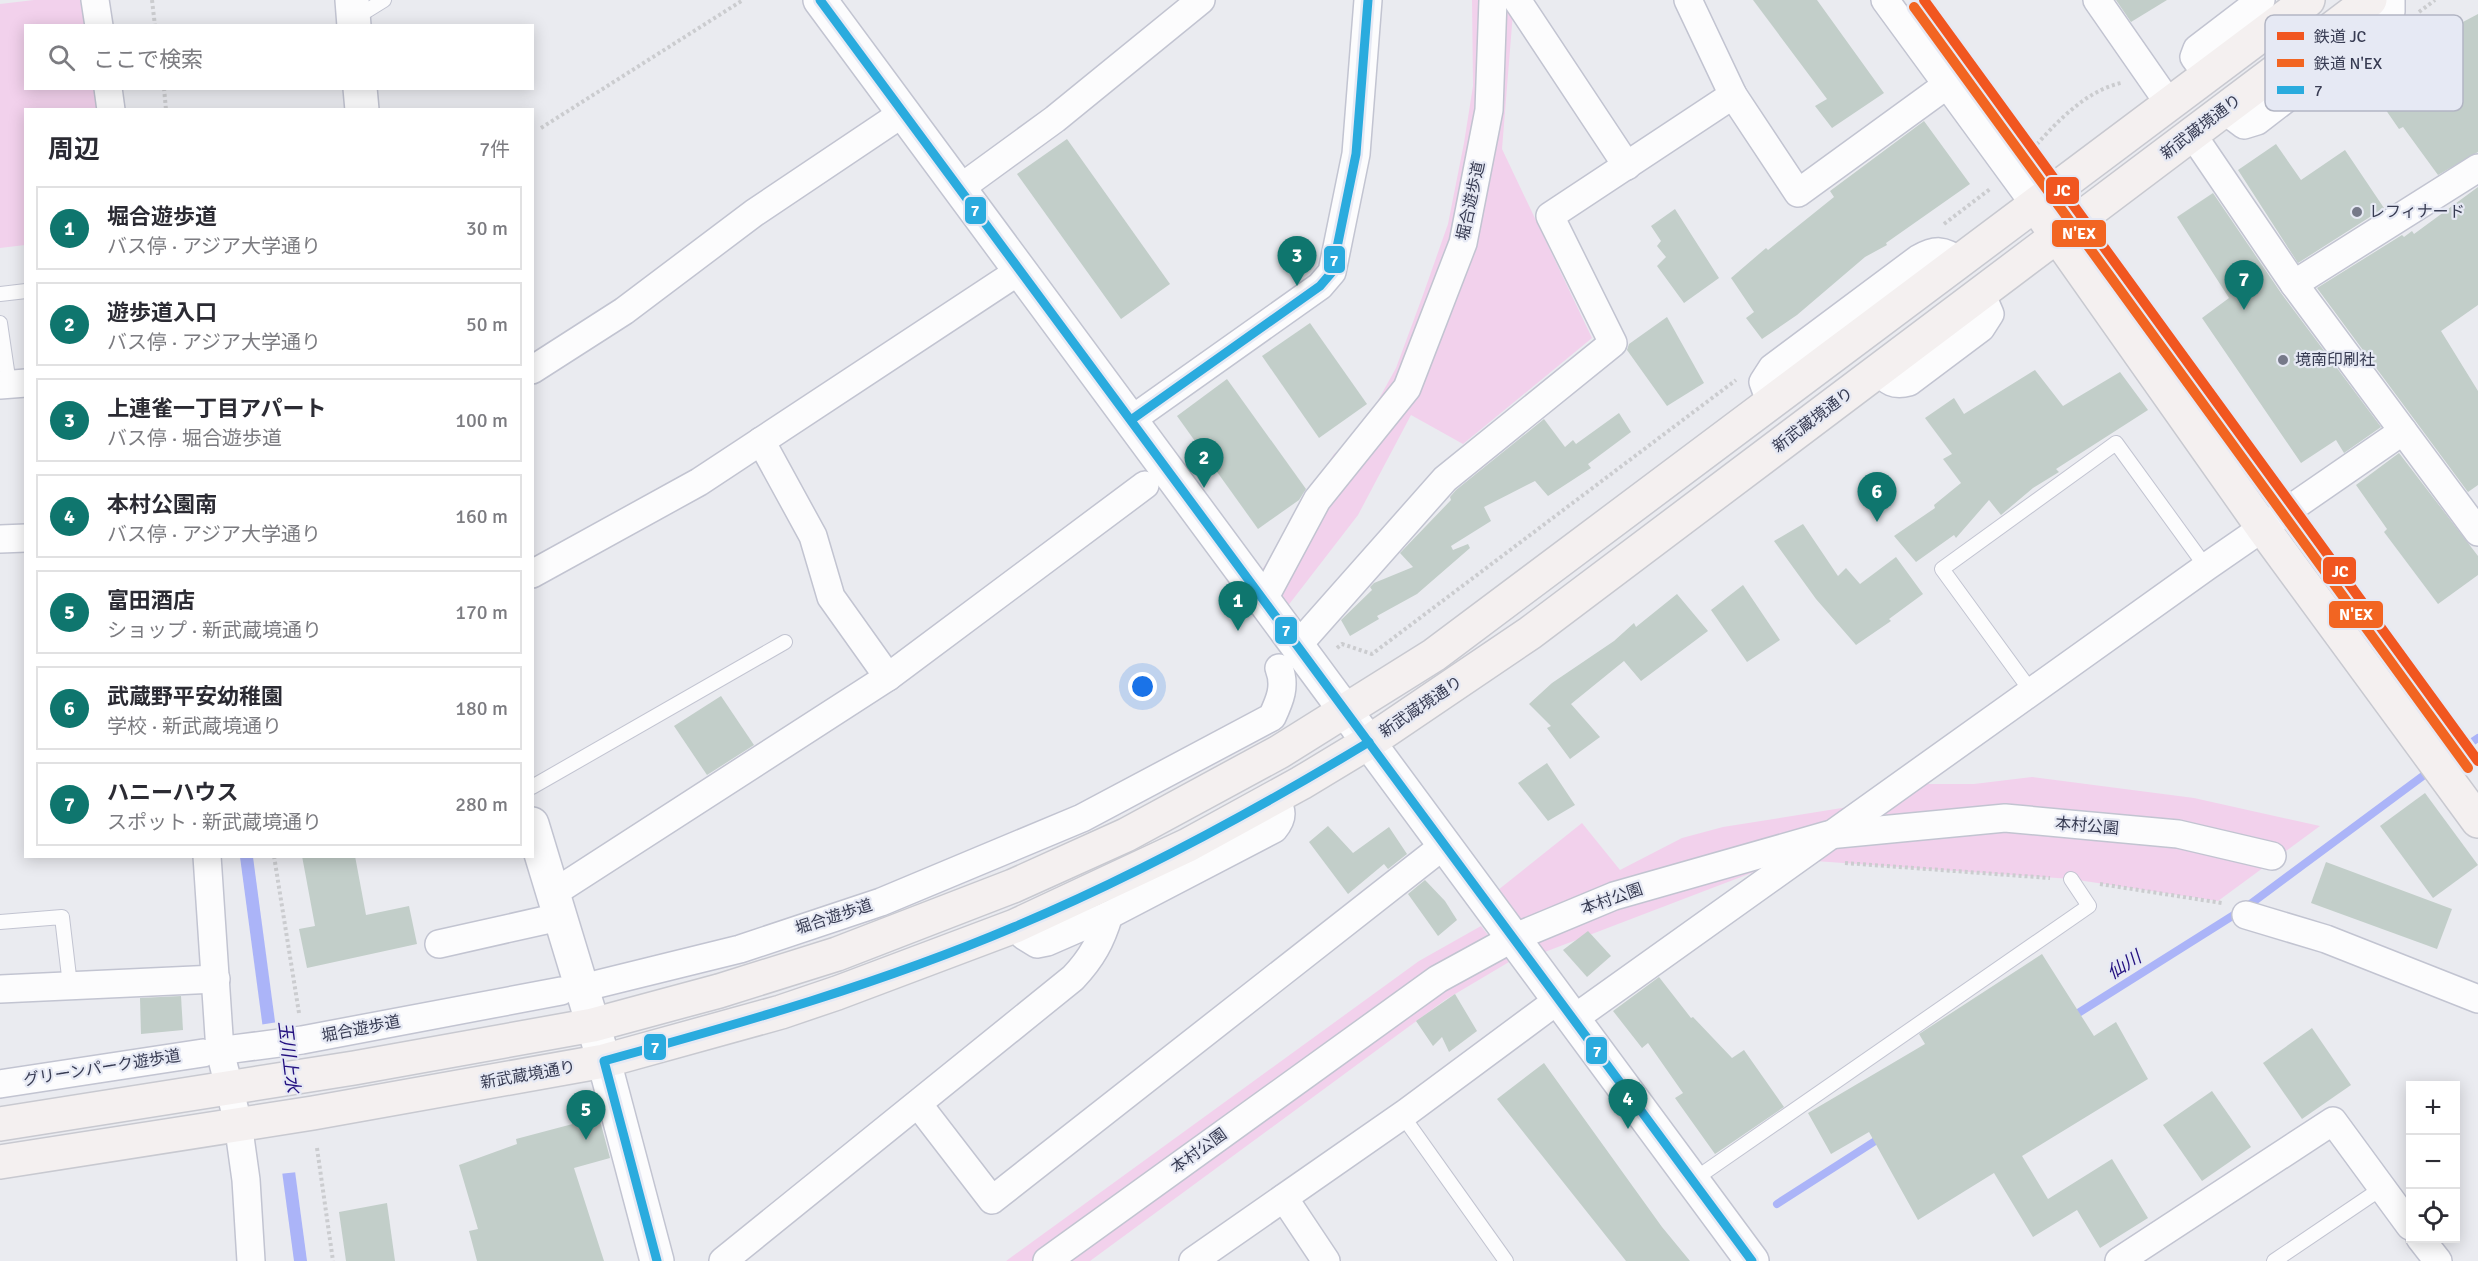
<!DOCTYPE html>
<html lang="ja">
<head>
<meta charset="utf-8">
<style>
	:root { --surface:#fff; --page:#f7f7f7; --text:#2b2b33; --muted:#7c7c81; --line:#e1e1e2; --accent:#0f766e }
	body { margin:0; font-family:Signika,"Noto Sans JP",sans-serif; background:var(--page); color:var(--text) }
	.controls { position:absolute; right:18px; bottom:18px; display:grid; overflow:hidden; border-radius:0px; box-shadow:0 3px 15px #0003 }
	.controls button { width:54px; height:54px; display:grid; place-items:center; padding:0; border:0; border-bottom:2px solid var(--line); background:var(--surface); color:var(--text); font:30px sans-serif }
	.you { position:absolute; left:1143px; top:687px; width:21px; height:21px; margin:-15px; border:4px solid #fff; border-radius:50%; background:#1a73e8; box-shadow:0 0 0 9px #1a73e833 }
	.badge { display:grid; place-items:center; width:39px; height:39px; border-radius:50%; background:var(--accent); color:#fff; font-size:20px; font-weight:700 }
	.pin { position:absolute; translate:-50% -50px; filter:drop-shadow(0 2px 3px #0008) }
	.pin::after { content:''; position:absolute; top:32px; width:21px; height:18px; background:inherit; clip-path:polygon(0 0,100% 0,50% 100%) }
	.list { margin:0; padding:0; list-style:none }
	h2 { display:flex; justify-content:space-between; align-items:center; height:78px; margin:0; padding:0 24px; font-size:26px }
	h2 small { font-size:20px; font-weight:400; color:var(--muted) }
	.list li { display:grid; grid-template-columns:39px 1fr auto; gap:18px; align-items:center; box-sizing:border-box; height:84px; margin:0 12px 12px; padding:0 12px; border:2px solid var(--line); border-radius:0px }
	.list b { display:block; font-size:22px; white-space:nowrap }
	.list p { margin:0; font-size:20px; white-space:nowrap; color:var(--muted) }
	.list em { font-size:20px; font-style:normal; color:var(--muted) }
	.icon { flex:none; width:33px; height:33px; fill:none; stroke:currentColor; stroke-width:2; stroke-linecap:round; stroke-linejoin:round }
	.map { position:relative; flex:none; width:2478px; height:1261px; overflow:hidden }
	.search { position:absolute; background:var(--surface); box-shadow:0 3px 15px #0003; left:24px; top:24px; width:510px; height:66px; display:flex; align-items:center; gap:15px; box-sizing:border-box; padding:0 21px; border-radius:0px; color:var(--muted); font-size:22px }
	.panel { position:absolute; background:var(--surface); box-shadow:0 3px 15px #0003; left:24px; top:108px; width:510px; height:750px; border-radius:0px }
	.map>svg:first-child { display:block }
	.green { fill:#f2d1ec }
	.water { fill:#abb4f8 }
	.pier { fill:#eaebf0 }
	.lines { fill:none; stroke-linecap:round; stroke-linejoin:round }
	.stream { stroke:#abb4f8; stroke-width:8 }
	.building { fill:#c2cec9 }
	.lane-casing { stroke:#c2c4d1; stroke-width:16 }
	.street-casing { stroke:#c2c4d1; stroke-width:30 }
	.secondary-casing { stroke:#c2c4d1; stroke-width:36 }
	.primary-casing { stroke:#c8c9d0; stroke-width:36 }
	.path { stroke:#cbcccf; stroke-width:4; stroke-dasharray:3 3; stroke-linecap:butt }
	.lane { stroke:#fcfcfd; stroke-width:14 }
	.street { stroke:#fcfcfd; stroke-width:27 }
	.secondary { stroke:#fcfcfd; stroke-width:33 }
	.primary { stroke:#f4f0f0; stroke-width:33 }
	.bus-1-casing { stroke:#e6e9f4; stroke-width:14 }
	.bus-1 { stroke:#2aabde; stroke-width:9 }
	.rail-1-casing { stroke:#e6e9f4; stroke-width:15 }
	.rail-2-casing { stroke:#e6e9f4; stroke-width:15 }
	.rail-1 { stroke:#f15620; stroke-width:10 }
	.rail-2 { stroke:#f26522; stroke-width:10 }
	.poi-dot { fill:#767989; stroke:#e6e9f4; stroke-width:2 }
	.labels { text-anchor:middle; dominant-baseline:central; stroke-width:4.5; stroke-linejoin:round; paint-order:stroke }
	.street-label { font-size:16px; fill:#373b52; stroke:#e6e9f4 }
	.poi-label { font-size:16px; fill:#373b52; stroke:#e6e9f4; text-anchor:start }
	.water-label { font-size:18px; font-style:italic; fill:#220f7f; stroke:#e6e9f4 }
	.key { fill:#e6e9f4; stroke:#b2b5c3; stroke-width:1.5 }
	.key-label { font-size:16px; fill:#373b52 }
	.line-badge { stroke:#e6e9f4; stroke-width:2 }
	.badge-label { font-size:16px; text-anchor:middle; font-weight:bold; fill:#fff }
</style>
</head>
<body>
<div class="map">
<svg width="2478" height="1261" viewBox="0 0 2478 1261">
	<rect width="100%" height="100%" fill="#eaebf0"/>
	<!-- green -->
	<g class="green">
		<polygon points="34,0 80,0 85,25 26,26 26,88 98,89 101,109 26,110 25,245 0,248 0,4"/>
		<polygon points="1472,0 1514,0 1502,149 1592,338 1463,444 1411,415 1358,515 1287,607 1262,570 1334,454 1360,433 1396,368 1423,295 1448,224 1464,143 1473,86"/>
		<polygon points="2032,777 2194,798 2320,826 2218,901 2071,879 1815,861 1924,784 1974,784"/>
		<polygon points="1848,807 1754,872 1537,955 1493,894 1582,823 1620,870 1682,838 1723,827"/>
		<polygon points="1481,926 1509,962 1445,1000 1090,1261 1006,1261 1419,961"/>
	</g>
	<!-- water -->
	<polygon class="water" points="240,857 253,857 307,1261 294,1261"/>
	<!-- pier -->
	<polygon class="pier" points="278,1022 298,1172 279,1174 259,1025"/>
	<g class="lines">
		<!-- stream -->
		<g class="stream">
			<polyline points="2442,762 2478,738"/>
			<polyline points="2072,1017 2245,908 2431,770"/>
			<polyline points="1777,1204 1883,1136"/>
		</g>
	</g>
	<!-- building -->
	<g class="building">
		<polygon points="1753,0 1817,0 1884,93 1832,128 1815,106 1827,99"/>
		<polygon points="2116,0 2167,0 2131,22"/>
		<polygon points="2478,14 2478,152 2438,175 2403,127 2399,129 2370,87 2417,56 2412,49"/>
		<polygon points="1924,121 1970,184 1886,243 1887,245 1865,257 1797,315 1762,339 1746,318 1754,312 1731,278 1766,248 1768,250 1834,197 1830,191"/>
		<polygon points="1067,139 1170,284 1121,319 1017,174"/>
		<polygon points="2276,144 2301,180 2345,150 2384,208 2298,263 2238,170"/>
		<polygon points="2478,187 2478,305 2441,331 2478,391 2478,485 2468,492 2317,288 2402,235 2404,237 2412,231 2414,234"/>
		<polygon points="2213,193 2281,293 2381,427 2344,453 2336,440 2301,463 2202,318 2229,298 2177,217"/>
		<polygon points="1675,209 1719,278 1684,303 1657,266 1666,257 1657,246 1661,241 1651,226"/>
		<polygon points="1667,317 1704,383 1667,406 1627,350 1629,344"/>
		<polygon points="1310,323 1367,404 1319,438 1262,356"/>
		<polygon points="2035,370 2063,406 2120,372 2148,410 2056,469 2059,472 2033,488 2001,515 1989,500 1956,538 1954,535 1916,562 1894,536 1935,508 1934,505 1961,483 1943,459 1952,454 1925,418 1954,398 1964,414"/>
		<polygon points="1227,379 1306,489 1299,500 1258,529 1177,416"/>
		<polygon points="1619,413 1631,432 1588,464 1591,468 1548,496 1535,481 1484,507 1491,521 1451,546 1453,550 1468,544 1470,548 1417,594 1377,616 1379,619 1350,636 1341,620 1372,590 1370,587 1374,583 1413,567 1400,553 1451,500 1450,497 1456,490 1544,419 1565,447 1573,440 1576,444"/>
		<polygon points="2399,453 2478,556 2478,575 2438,604 2384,532 2387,529 2356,485"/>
		<polygon points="1803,524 1838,576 1846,568 1860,584 1896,557 1923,594 1889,619 1891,621 1856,645 1816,599 1774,541"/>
		<polygon points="1743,585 1780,640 1747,662 1711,610"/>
		<polygon points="1677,594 1708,631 1641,681 1624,661 1571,704 1600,737 1570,759 1547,728 1551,726 1529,704 1552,683 1614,641 1634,623 1636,627"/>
		<polygon points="721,696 754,745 707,775 674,726"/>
		<polygon points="1547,763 1575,805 1548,821 1518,783"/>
		<polygon points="2425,793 2478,865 2433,898 2380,826"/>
		<polygon points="1328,826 1353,853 1389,827 1407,854 1388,869 1384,864 1348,894 1309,842"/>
		<polygon points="302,856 355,856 366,915 409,906 417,944 307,968 299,929 315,926"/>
		<polygon points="2326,862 2452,909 2437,949 2311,903"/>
		<polygon points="1425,880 1445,901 1457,920 1438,936 1408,894"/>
		<polygon points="1588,931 1611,956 1587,977 1563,950"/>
		<polygon points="2042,954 2094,1036 2116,1022 2148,1079 2022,1156 2048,1199 2112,1159 2148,1218 2100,1248 2077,1210 2033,1237 1994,1173 1918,1220 1869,1132 1831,1154 1808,1113 1925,1044 1919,1034"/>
		<polygon points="1659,977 1691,1018 1693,1017 1732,1058 1744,1050 1784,1107 1715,1154 1675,1098 1683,1093 1648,1043 1642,1048 1613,1011"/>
		<polygon points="1455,994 1477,1031 1449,1052 1442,1037 1433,1046 1416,1021"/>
		<polygon points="181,996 183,1030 141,1034 140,998"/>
		<polygon points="2312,1028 2351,1085 2302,1119 2263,1063"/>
		<polygon points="1544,1063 1662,1227 1690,1261 1626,1261 1497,1099"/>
		<polygon points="2212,1091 2251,1147 2202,1181 2163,1125"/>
		<polygon points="599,1117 610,1158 574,1168 604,1261 477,1261 469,1231 478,1229 459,1165 517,1144 516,1139"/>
		<polygon points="387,1203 395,1261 346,1261 339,1212"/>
	</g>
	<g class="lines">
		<defs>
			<g id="lane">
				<polyline points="355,18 384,0"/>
				<polyline points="0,294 26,291"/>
				<polyline points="0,323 9,384"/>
				<polyline points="2031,691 1942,569 2116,443 2206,567"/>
				<polyline points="532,787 785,642"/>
				<polyline points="0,922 62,917 70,985"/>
				<polyline points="1402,1115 1506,1261"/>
				<polyline points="1692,1181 2089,906 2071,879"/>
				<polyline points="2274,1261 2382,1188"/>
			</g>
			<g id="street">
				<polyline points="95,0 99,26"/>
				<polyline points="1517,0 1627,166"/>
				<polyline points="1688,0 1733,95 1798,193 1948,84"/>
				<polyline points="1885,0 2035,205"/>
				<polyline points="2097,0 2170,105"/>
				<polyline points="2208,76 2194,57 2197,49 2261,0"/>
				<polyline points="108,88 111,110"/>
				<polyline points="2224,110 2244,125 2257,121 2382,25 2391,12 2391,0"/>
				<polyline points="2192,134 2294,284 2478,532"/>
				<polyline points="959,189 1055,119 1201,0"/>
				<polyline points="2294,284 2478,168"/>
				<polyline points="532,370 624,311 754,213 903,113"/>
				<path d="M1878 370C1888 382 1894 386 1909 382L1981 328 1990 314 1981 293"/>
				<polyline points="0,385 26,383"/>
				<path d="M1771 404 1763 382 1772 368 1918 259C1935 249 1944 249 1960 262"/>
				<polyline points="1131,420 1320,286 1332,272 1356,154 1368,0"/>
				<polyline points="761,441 813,536 831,597 888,677"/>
				<polyline points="0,539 26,538"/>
				<polyline points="532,574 699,482 1019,271"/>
				<polyline points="1264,599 1317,500 1407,388 1463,243 1489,110 1493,0"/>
				<polyline points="1298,645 1445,479 1613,343 1550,216 1733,95"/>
				<polyline points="207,856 220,1051 238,1123 246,1180 251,1261"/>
				<polyline points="552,894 888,677 1145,485"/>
				<polyline points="2246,915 2326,939 2478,999"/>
				<path d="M1019 924 1024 936 1037 944 1047 942 1109 915 1274 829C1284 817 1282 811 1276 797"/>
				<polyline points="439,944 559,917"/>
				<path d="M598 984 740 949 881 902 1082 818 1272 717C1280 700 1286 686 1279 668"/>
				<polyline points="0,989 216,979"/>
				<polyline points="1572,1020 2206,567 2403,431"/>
				<polyline points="233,1049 302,1040 561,991"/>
				<polyline points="0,1084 203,1053"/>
				<polyline points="918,1104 992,1200 1443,846"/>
				<polyline points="1284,1198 1326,1261"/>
				<polyline points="2420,1238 2438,1261"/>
				<path d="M723 1261 1073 978C1092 958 1101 941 1109 915"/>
				<polyline points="1047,1261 1438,979 1513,938 1614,896 1828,835 2005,818 2178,834 2272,856"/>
				<polyline points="1193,1261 1407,1112 1558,1000"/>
				<polyline points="2119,1261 2333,1121 2410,1226"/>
			</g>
			<g id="secondary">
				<polyline points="352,0 354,26"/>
				<polyline points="820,0 1752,1261"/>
				<polyline points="360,88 362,110"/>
				<polyline points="532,824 604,1061 657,1261"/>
			</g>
			<g id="primary">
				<polyline points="2045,219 2263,528 2478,821"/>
				<polyline points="0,1124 354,1068 593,1025 719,991 837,954 1013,886 1126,835 1279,752 1434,655 2308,0"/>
				<polyline points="0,1162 313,1113 604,1061 781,1012 837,993 1015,926 1188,845 1301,783 1369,742 1530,633 2370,0"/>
			</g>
		</defs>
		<!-- lane casing -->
		<use href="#lane" class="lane-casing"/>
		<!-- street casing -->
		<use href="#street" class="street-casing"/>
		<!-- secondary casing -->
		<use href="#secondary" class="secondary-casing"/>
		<!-- primary casing -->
		<use href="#primary" class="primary-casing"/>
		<!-- path -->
		<g class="path">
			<polyline points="152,0 155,26"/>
			<polyline points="2419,12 2435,0"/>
			<polyline points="164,88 166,110"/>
			<polyline points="541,128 743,0"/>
			<path d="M2029 153C2053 126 2084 91 2121 83"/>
			<polyline points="1944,224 1990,189"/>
			<polyline points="1337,648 1342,644 1372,654 1736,380"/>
			<polyline points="274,856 299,1013"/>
			<polyline points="1845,863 2050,878"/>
			<polyline points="2100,884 2222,903"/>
			<polyline points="317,1148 333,1261"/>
		</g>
		<!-- lane -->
		<use href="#lane" class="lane"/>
		<!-- street -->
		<use href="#street" class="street"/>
		<!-- secondary -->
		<use href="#secondary" class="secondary"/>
		<!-- primary -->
		<use href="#primary" class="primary"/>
		<defs>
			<g id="bus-1">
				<polyline points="820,0 1752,1261"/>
				<polyline points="1131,420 1320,286 1332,272 1356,154 1368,0"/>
				<path d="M657 1261 604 1061C743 1023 882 983 1014 927 1138 875 1255 811 1369 742"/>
			</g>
		</defs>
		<!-- bus-1 casing -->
		<use href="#bus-1" class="bus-1-casing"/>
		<!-- bus-1 -->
		<use href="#bus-1" class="bus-1"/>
		<defs>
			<polyline id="rail-1" points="1924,0 2478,761"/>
			<polyline id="rail-2" points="1914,7 2468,768"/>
		</defs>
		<!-- rail-1 casing -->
		<use href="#rail-1" class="rail-1-casing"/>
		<!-- rail-2 casing -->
		<use href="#rail-2" class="rail-2-casing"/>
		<!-- rail-1 -->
		<use href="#rail-1" class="rail-1"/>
		<!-- rail-2 -->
		<use href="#rail-2" class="rail-2"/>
	</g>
	<!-- markers -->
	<g class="poi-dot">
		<circle cx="2357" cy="212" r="6"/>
		<circle cx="2283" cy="360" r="6"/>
	</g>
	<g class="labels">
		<!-- street labels -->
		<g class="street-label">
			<text transform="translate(2201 127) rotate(-37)">新武蔵境通り</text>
			<text transform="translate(1471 201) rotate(-78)">堀合遊歩道</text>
			<text transform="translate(1813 420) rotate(-37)">新武蔵境通り</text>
			<text transform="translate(1421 707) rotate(-34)">新武蔵境通り</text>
			<text transform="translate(2087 826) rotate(5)">本村公園</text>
			<text transform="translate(1612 899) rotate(-19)">本村公園</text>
			<text transform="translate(834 917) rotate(-18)">堀合遊歩道</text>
			<text transform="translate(361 1029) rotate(-11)">堀合遊歩道</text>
			<text transform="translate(102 1068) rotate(-9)">グリーンパーク遊歩道</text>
			<text transform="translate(528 1075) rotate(-10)">新武蔵境通り</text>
			<text transform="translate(1199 1151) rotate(-36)">本村公園</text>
		</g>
		<!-- poi labels -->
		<g class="poi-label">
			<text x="2369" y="212">レフィナード</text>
			<text x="2295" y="360">境南印刷社</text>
		</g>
		<!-- water labels -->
		<g class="water-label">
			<text transform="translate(2124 965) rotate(-32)">仙川</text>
			<text transform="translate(289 1057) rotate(83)">玉川上水</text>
		</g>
	</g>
	<!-- legend -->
	<rect x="2265" y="15" width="198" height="96" rx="9" class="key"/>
	<rect x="2277" y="32" width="27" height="8" fill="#f15620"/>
	<rect x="2277" y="59" width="27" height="8" fill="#f26522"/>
	<rect x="2277" y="86" width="27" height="8" fill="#2aabde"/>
	<g class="key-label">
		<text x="2314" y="42">鉄道 JC</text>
		<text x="2314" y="69">鉄道 N'EX</text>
		<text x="2314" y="96">7</text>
	</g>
	<g class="line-badge">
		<rect x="2045" y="176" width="35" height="29" rx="6" fill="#f15620"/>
		<rect x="964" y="196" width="23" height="29" rx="6" fill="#2aabde"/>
		<rect x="2051" y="219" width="56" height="29" rx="6" fill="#f26522"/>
		<rect x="1323" y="245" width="23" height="29" rx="6" fill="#2aabde"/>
		<rect x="2322" y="556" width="35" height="29" rx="6" fill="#f15620"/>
		<rect x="2328" y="600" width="56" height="29" rx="6" fill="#f26522"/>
		<rect x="1274" y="616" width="24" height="29" rx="6" fill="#2aabde"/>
		<rect x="643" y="1033" width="24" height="28" rx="6" fill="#2aabde"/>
		<rect x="1585" y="1036" width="23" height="29" rx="6" fill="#2aabde"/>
	</g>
	<g class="badge-label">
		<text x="2062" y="196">JC</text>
		<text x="975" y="216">7</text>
		<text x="2079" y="239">N'EX</text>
		<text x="1334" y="266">7</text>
		<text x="2340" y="577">JC</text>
		<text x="2356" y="620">N'EX</text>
		<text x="1286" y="636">7</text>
		<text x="655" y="1053">7</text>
		<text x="1597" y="1057">7</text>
	</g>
</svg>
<div class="controls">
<button>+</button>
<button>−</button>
<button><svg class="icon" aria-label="locate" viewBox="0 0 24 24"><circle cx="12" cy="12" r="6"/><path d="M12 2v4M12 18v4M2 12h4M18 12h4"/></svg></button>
</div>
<div class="you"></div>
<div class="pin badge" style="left:1238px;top:631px">1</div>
<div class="pin badge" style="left:1204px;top:488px">2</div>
<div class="pin badge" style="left:1297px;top:286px">3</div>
<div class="pin badge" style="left:1628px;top:1129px">4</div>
<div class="pin badge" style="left:586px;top:1140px">5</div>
<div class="pin badge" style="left:1877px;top:522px">6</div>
<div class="pin badge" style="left:2244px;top:310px">7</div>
<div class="search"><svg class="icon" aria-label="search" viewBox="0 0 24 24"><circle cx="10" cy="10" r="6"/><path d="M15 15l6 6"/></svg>ここで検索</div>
<section class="panel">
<h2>周辺<small>7件</small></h2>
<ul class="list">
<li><span class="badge">1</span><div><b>堀合遊歩道</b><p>バス停 · アジア大学通り</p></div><em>30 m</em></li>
<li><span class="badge">2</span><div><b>遊歩道入口</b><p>バス停 · アジア大学通り</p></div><em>50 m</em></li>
<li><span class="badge">3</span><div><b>上連雀一丁目アパート</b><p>バス停 · 堀合遊歩道</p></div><em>100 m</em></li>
<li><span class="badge">4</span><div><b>本村公園南</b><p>バス停 · アジア大学通り</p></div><em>160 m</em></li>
<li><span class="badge">5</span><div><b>富田酒店</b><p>ショップ · 新武蔵境通り</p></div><em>170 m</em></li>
<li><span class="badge">6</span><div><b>武蔵野平安幼稚園</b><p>学校 · 新武蔵境通り</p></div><em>180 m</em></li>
<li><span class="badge">7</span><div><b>ハニーハウス</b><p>スポット · 新武蔵境通り</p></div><em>280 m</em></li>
</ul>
</section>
</div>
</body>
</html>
